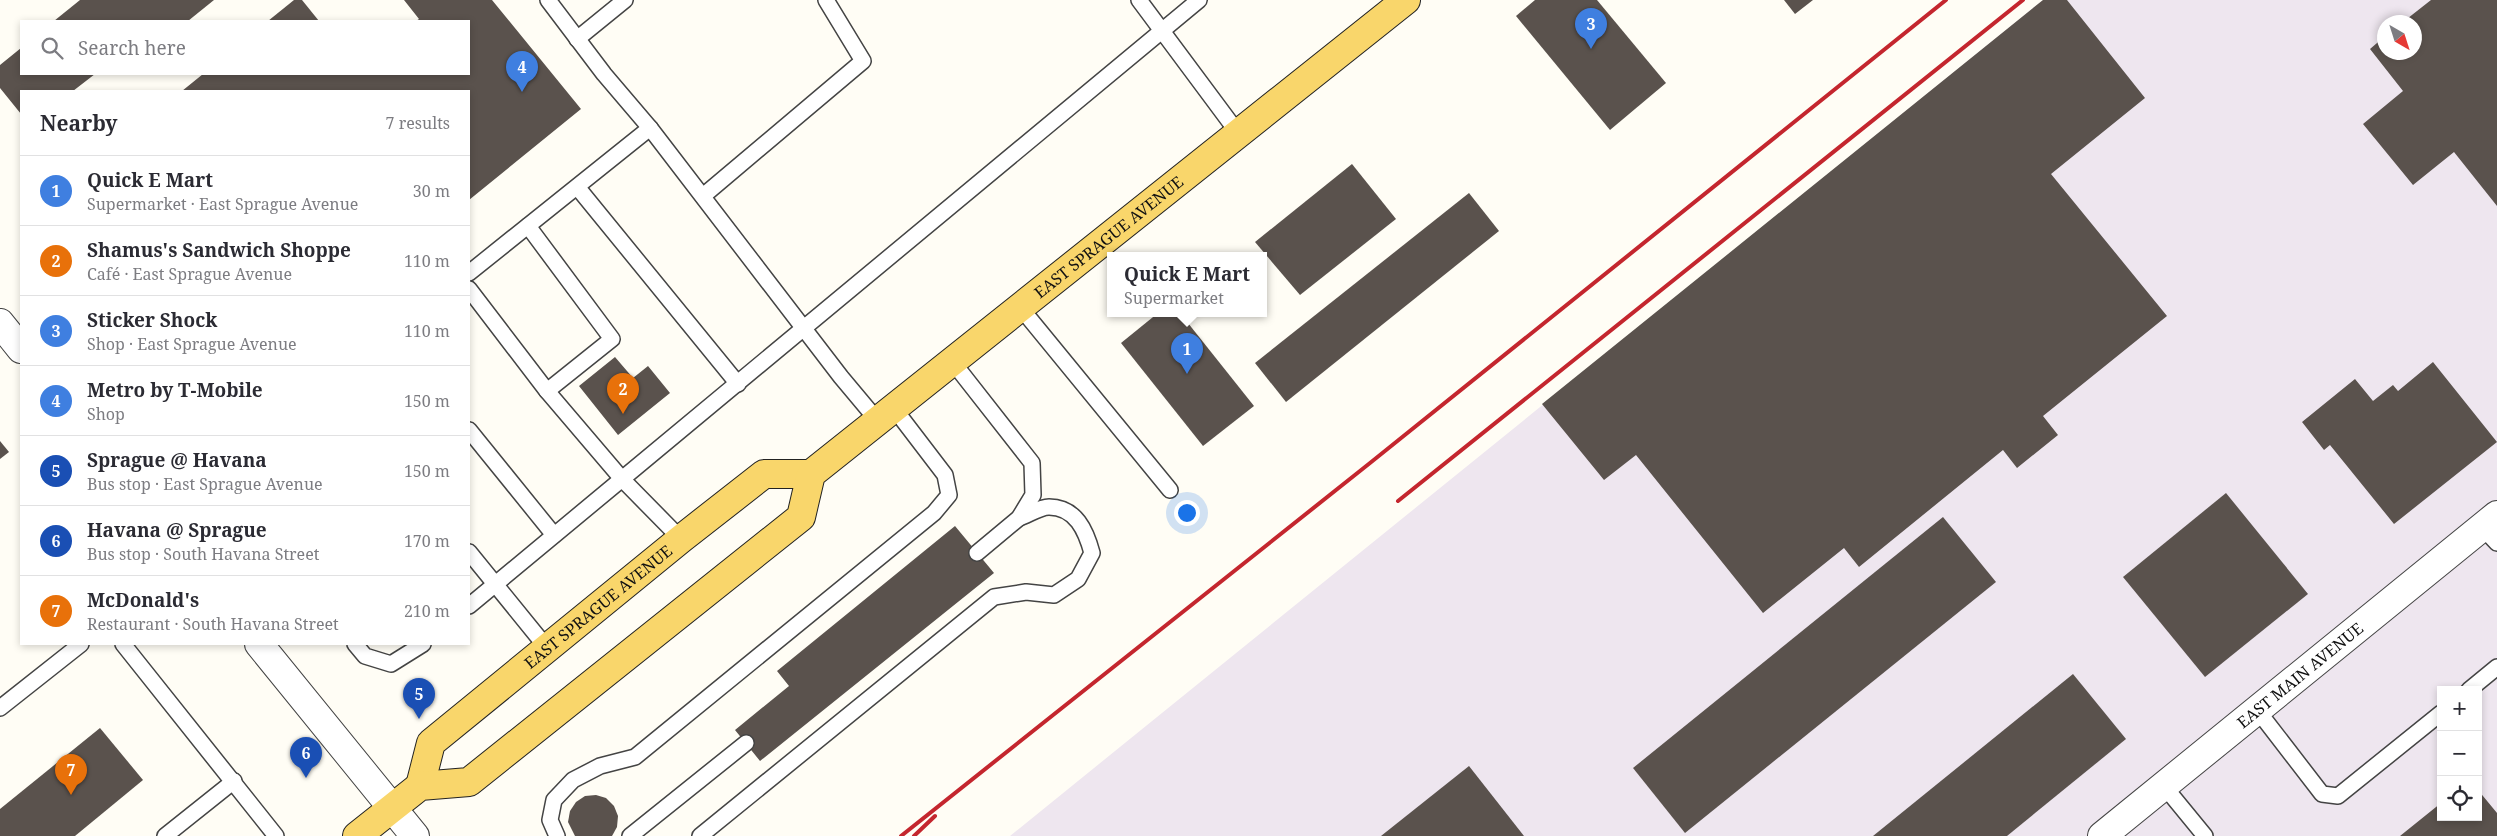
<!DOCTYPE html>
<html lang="en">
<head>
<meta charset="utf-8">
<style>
	:root { --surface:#fff; --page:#f7f7f7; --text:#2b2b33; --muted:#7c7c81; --line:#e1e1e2; --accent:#b45309 }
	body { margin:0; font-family:"Noto Serif",serif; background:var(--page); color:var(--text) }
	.controls { position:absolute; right:15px; bottom:15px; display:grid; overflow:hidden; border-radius:0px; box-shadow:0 2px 8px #0003 }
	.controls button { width:45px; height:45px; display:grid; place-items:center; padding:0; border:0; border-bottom:1px solid var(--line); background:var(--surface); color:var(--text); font:25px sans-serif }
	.compass { position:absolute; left:2377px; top:15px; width:45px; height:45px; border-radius:50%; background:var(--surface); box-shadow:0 2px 8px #0003; rotate:141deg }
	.you { position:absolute; left:1186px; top:512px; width:18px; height:18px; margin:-12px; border:4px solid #fff; border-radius:50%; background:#1a73e8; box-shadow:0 0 0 8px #1a73e833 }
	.badge { display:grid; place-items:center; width:32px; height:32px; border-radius:50%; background:var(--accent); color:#fff; font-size:16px; font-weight:700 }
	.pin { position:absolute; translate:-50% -41px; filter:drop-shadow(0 1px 2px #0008) }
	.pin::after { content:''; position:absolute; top:26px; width:18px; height:15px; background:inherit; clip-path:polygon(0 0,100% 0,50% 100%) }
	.popup { position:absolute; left:1107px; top:252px; width:160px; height:65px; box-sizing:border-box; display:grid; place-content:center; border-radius:0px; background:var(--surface); filter:drop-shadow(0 1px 4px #0005); font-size:16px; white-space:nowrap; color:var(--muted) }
	.popup b { font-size:19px; color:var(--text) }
	.popup::after { content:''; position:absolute; left:50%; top:100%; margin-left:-10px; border:10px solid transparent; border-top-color:var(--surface) }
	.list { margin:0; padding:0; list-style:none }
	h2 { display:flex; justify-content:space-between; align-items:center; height:65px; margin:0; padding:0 20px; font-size:21px }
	h2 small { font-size:16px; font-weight:400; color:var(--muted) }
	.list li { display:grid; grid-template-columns:32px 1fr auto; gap:15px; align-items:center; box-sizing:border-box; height:70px; padding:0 20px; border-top:1px solid var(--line) }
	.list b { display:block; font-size:19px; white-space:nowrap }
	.list p { margin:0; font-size:16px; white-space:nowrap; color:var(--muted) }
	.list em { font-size:16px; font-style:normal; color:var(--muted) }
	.icon { flex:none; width:28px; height:28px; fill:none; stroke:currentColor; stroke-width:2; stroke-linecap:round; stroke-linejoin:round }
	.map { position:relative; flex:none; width:2497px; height:836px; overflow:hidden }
	.search { position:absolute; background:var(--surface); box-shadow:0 2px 8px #0003; left:20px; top:20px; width:450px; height:55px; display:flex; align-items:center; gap:12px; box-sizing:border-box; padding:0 18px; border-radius:0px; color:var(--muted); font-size:19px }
	.panel { position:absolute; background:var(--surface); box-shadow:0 2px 8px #0003; left:20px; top:90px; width:450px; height:555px; border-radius:0px }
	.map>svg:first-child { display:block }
	.industrial { fill:#eee6ef; fill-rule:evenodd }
	.building { fill:#5a524d }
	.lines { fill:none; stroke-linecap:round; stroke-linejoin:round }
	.service-casing { stroke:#444; stroke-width:18 }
	.minor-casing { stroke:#444; stroke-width:30 }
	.tertiary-casing { stroke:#444; stroke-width:30 }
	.primary-casing { stroke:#222; stroke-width:30 }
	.service { stroke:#fff; stroke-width:15 }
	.minor { stroke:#fff; stroke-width:28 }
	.tertiary { stroke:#fff; stroke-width:28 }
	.primary { stroke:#f9d66b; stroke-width:28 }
	.rail { stroke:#c4262e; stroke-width:4 }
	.labels { text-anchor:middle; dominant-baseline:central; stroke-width:5; stroke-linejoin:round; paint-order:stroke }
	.street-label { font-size:16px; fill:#111; stroke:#fff }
</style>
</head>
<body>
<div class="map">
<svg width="2497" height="836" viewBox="0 0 2497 836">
	<rect width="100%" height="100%" fill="#fffdf5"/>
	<!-- industrial -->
	<path class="industrial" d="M2043 0H2497V836H1010ZM2384 22H2414V52H2384ZM2441 690H2478V817H2441Z"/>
	<!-- building -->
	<g class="building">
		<polygon points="80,0 214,0 188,21 54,21"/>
		<polygon points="294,0 302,0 319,21 268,21"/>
		<polygon points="404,0 492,0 581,109 469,200 469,91 182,91 203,74 469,74 469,21 416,21 419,19"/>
		<polygon points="1535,0 1597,0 1666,83 1610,130 1516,16"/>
		<polygon points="1784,0 1813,0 1795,14"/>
		<polygon points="2043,0 2067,0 2145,98 2051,174 2167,316 2043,416 2058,435 2017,468 2003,450 1859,567 1844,548 1763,613 1636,455 1604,480 1542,404"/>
		<polygon points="2431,0 2497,0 2497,206 2454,152 2413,185 2363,124 2403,91 2370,49 2384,37 2384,52 2414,52 2414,22 2403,22"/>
		<polygon points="21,48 21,74 95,74 73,91 21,91 21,114 0,88 0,65"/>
		<polygon points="1352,164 1396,219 1300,295 1255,242"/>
		<polygon points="1469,193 1499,231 1286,402 1255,363"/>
		<polygon points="1158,313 1180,313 1254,406 1203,446 1121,343"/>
		<polygon points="615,357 633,378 648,366 670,393 618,435 579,386"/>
		<polygon points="2433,362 2497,442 2394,524 2330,445 2324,450 2302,422 2355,379 2373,401 2393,385 2398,391"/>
		<polygon points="0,441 9,452 0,459"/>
		<polygon points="2226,493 2308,594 2205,677 2123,577"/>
		<polygon points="1943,517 1996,582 1685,833 1633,768"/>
		<polygon points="955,526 994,573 760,761 735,730 789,686 777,671"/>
		<polygon points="2073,674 2126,739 2007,836 1873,836"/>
		<polygon points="100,728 143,780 75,836 0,836 0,809"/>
		<polygon points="1469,766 1524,836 1381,836"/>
		<polygon points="2478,790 2497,813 2497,836 2400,836 2441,803 2441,817 2478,817"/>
		<polygon points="596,795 606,798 614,806 618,816 617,827 612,836 575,836 568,822 570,811 576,802 585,796"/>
	</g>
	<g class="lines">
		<defs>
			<g id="service">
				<polyline points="1139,0 1238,133"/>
				<polyline points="577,39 625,0"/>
				<polyline points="650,128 841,377 877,420"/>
				<polyline points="578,188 738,384"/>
				<polyline points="703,196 863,61 826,0"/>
				<polyline points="469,273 650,128 604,74 548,0"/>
				<polyline points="469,289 547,391 612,339 528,226"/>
				<polyline points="1020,307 1170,490"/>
				<polyline points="952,361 1032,463 1033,495 1019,518 977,553"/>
				<polyline points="547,391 622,479 1199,0"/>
				<polyline points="469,430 554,535"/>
				<polyline points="2482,527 2497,543"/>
				<polyline points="469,552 547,648"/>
				<polyline points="469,606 622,479 681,539"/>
				<polyline points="123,644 276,836"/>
				<polyline points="355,644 365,656 391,664 423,644"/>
				<polyline points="2469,690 2497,667"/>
				<polyline points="0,708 81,644"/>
				<polyline points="2258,711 2322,794 2338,796 2441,713"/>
				<polyline points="2164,786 2205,836"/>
				<polyline points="165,836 234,781"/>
				<polyline points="557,836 550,820 554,800 573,780 600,766 635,757 934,513 949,495 945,475 893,407"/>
				<polyline points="630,836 746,743"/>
				<path d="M700 836 994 597 1026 592 1054 595 1078 579 1092 553C1086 531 1076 507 1049 507 1040 507 1028 515 1019 518"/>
			</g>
			<g id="minor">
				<path id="s1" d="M2102 836 2497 515"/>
			</g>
			<g id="tertiary">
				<polyline points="0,323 21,349"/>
				<polyline points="259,644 415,836"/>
			</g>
			<g id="primary">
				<path id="s2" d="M420 786 431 743 681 539 764 474H811"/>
				<path id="s3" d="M357 836 420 786 469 782 801 517 811 474 1406 0"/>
			</g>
		</defs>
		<!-- service casing -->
		<use href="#service" class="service-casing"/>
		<!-- minor casing -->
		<use href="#minor" class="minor-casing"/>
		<!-- tertiary casing -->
		<use href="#tertiary" class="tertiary-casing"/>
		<!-- primary casing -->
		<use href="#primary" class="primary-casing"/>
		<!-- service -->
		<use href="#service" class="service"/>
		<!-- minor -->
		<use href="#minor" class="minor"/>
		<!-- tertiary -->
		<use href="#tertiary" class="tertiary"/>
		<!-- primary -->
		<use href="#primary" class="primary"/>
		<!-- rail -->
		<g class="rail">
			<polyline points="1398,501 2023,0"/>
			<polyline points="901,836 1370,463 1946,0"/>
			<polyline points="914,836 935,816"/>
		</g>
	</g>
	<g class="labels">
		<!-- street labels -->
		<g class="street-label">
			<text stroke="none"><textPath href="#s3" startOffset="979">EAST SPRAGUE AVENUE</textPath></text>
			<text stroke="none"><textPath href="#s2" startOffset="260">EAST SPRAGUE AVENUE</textPath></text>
			<text stroke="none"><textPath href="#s1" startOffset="255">EAST MAIN AVENUE</textPath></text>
		</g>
	</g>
</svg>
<div class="controls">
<button>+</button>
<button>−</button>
<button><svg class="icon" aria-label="locate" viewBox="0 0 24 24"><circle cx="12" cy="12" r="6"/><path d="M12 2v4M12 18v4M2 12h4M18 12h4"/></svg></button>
</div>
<svg class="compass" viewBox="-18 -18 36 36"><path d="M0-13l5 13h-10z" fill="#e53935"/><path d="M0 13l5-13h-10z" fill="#7c7c81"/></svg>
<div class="you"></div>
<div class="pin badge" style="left:1187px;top:374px;background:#3f7fe0">1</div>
<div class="popup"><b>Quick E Mart</b>Supermarket</div>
<div class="pin badge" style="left:623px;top:414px;background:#e8710a">2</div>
<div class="pin badge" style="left:1591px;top:49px;background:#3f7fe0">3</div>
<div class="pin badge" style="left:522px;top:92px;background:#3f7fe0">4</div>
<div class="pin badge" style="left:419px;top:719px;background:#1a4fb4">5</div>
<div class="pin badge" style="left:306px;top:778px;background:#1a4fb4">6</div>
<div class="pin badge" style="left:71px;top:795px;background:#e8710a">7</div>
<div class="search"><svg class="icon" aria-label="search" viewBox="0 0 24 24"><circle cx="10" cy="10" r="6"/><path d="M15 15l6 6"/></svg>Search here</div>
<section class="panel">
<h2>Nearby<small>7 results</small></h2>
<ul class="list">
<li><span class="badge" style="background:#3f7fe0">1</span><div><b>Quick E Mart</b><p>Supermarket · East Sprague Avenue</p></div><em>30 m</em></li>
<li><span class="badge" style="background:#e8710a">2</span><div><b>Shamus's Sandwich Shoppe</b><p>Café · East Sprague Avenue</p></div><em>110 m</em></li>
<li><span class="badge" style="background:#3f7fe0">3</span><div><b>Sticker Shock</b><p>Shop · East Sprague Avenue</p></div><em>110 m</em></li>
<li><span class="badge" style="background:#3f7fe0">4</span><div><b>Metro by T-Mobile</b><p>Shop</p></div><em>150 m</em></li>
<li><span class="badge" style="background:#1a4fb4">5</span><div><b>Sprague @ Havana</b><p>Bus stop · East Sprague Avenue</p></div><em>150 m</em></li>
<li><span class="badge" style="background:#1a4fb4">6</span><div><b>Havana @ Sprague</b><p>Bus stop · South Havana Street</p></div><em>170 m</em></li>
<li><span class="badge" style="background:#e8710a">7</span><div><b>McDonald's</b><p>Restaurant · South Havana Street</p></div><em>210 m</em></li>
</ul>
</section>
</div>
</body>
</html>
